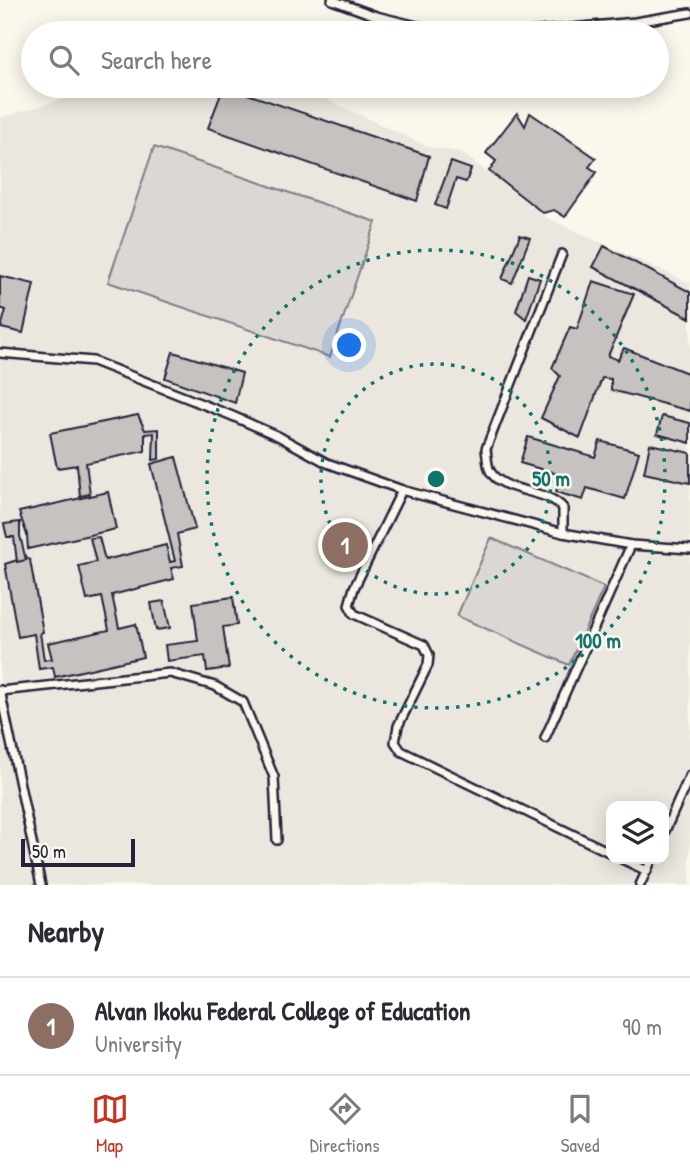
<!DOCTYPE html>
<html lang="en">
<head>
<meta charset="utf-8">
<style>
	:root { --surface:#fff; --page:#f2f2f3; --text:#2b2b33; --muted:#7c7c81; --line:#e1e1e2; --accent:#c8321e }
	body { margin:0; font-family:"Patrick Hand",sans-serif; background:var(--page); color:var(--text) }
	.controls { position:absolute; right:21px; bottom:21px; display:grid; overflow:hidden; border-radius:14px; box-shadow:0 4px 18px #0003 }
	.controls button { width:63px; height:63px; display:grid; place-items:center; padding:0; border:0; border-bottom:2px solid var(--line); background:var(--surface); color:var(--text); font:35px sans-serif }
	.scale { position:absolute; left:21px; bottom:18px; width:114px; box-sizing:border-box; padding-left:7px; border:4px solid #22223b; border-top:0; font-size:19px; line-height:24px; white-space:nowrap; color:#22223b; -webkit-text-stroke:5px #fbf7ec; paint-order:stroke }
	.you { position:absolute; left:350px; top:346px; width:24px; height:24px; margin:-18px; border:5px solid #fff; border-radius:50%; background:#1a73e8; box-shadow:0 0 0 10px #1a73e833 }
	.badge { display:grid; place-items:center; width:46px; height:46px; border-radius:50%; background:var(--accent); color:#fff; font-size:23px; font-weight:700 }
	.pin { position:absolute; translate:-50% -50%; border:4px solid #fff; box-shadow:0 2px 7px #0006 }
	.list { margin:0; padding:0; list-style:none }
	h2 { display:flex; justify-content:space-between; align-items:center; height:91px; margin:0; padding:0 28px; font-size:30px }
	h2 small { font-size:23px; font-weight:400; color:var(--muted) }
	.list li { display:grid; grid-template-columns:46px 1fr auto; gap:21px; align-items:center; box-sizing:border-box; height:98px; padding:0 28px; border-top:2px solid var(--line) }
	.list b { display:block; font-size:26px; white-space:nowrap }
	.list p { margin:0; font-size:23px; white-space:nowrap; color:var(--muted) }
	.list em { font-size:23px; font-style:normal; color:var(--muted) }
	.icon { flex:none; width:38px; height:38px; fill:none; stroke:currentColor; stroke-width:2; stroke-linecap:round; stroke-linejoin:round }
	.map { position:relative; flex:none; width:690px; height:885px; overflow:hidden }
	.search { position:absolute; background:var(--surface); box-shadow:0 4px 18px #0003; left:21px; right:21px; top:21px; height:77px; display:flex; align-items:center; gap:18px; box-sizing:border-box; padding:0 24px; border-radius:38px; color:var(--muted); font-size:26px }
	.sheet { height:189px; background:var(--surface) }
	nav { display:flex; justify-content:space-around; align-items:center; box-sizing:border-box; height:98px; border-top:2px solid var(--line); background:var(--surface); font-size:19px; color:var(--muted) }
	nav a { display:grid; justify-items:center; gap:4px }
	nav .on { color:var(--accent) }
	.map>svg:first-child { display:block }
	.built { fill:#ebe7df; fill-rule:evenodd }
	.green { fill:#dbd8d3; stroke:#7e7d87; stroke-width:2 }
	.building { fill:#c6c2c0; stroke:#22223b; stroke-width:2 }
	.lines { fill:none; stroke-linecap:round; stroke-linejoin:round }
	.lane-casing { stroke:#22223b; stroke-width:12 }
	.lane { stroke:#fbf7ec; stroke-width:7 }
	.ring { fill:none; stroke:#0f766e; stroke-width:3.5; stroke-dasharray:3.5 7 }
	.centre { fill:#0f766e; stroke:#fbf7ec; stroke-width:3.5 }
	.ring-label { font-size:21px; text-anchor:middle; font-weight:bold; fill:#0f766e; stroke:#fbf7ec; stroke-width:5; stroke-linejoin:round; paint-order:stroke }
</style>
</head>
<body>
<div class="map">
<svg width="690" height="885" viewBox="0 0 690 885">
	<rect width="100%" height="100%" fill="#fbf7ec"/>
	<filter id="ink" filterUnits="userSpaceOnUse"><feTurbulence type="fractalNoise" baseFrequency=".0143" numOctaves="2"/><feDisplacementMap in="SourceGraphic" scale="14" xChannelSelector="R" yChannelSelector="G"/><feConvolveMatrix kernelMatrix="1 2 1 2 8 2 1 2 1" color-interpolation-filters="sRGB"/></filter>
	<g filter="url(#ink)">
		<!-- built -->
		<path class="built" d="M139 86H298L429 147 461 152 547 218 690 283V885H0V118L60 100ZM611 806H664V859H611Z"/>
		<!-- green -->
		<g class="green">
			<polygon points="154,147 376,222 330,357 108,282"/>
			<polygon points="491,538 604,587 569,665 457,616"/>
		</g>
		<!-- building -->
		<g class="building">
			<polygon points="224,86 429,156 417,201 208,128"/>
			<polygon points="517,113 525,126 530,113 596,158 589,167 597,172 565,217 554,210 543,213 489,171 496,161 486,153"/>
			<polygon points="451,162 471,169 466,182 456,179 446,209 435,205"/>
			<polygon points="520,235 530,238 512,283 502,279"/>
			<polygon points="604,246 690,292 690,318 593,267"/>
			<polygon points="528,275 540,279 526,319 516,311"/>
			<polygon points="0,276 34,284 23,333 1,328 6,310 0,308"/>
			<polygon points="593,281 634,294 608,356 618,360 624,348 690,374 690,411 611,390 611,379 602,378 580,438 541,418 560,376 552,368 570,327 577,329"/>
			<polygon points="173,352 242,373 235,403 165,378"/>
			<polygon points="138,415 145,430 159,429 159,459 153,460 154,433 145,434 145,451 86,463 90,494 80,496 77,465 57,468 50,433"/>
			<polygon points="662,416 690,423 690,443 657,434"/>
			<polygon points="528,437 595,457 600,441 639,452 625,499 587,488 583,500 556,492 561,475 520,463"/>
			<polygon points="650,444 690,453 690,483 644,473"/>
			<polygon points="176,457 195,529 177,534 183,566 171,568 174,579 112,595 119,628 136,624 143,657 55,677 53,667 39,669 34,634 18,637 5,564 26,557 30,560 43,632 40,633 44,660 52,659 48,643 109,630 102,597 87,600 79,566 96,562 90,538 99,537 105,560 166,545 170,562 175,561 151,464"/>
			<polygon points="108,492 116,529 28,549 27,535 19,512"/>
			<polygon points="20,522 20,536 26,560 17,562 14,537 7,537 4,524"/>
			<polygon points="233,597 237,625 223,627 229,668 207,671 205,656 167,661 165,645 198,641 193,603"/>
			<polygon points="164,601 170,628 156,630 151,603"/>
		</g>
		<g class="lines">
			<defs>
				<g id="lane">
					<polyline points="332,0 376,16 446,33"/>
					<polyline points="519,33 635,22 690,13"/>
					<path d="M562 254 486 449C487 455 487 465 490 471 503 494 547 488 563 508V533"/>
					<polyline points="0,353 93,361 230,415 278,436 327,463 405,491 563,533 631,545 690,549"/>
					<polyline points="402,490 354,588 349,605 354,614 424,645 429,655 428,665 398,726 395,742 401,751 611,853"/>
					<polyline points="0,690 41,885"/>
					<polyline points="0,691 170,673 215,686 243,702 274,777 277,840"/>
					<polyline points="545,738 631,545"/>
					<polyline points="664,833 690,775"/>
					<polyline points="622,859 647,871"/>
					<polyline points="640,885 652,859"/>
				</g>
			</defs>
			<!-- lane casing -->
			<use href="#lane" class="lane-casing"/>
			<!-- lane -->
			<use href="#lane" class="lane"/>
		</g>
	</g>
	<!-- distance rings -->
	<g class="ring">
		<circle cx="436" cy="479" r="115"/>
		<circle cx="436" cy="479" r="229"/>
	</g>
	<circle cx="436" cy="479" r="10" class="centre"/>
	<g class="ring-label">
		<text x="551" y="486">50 m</text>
		<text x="598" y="648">100 m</text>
	</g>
</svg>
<div class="controls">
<button><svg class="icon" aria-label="layers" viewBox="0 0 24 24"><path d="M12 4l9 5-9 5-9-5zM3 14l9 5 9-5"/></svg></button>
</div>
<div class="scale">50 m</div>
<div class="you"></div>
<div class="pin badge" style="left:345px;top:545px;background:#8d6e63">1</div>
<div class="search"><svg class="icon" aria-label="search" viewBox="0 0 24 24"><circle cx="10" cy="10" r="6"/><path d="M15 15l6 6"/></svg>Search here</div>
</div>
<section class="sheet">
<h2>Nearby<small></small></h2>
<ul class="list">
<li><span class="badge" style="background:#8d6e63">1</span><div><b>Alvan Ikoku Federal College of Education</b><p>University</p></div><em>90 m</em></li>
</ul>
</section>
<nav>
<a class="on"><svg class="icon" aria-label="map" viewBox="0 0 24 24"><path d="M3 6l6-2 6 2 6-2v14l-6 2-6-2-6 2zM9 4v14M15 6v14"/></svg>Map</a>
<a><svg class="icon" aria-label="directions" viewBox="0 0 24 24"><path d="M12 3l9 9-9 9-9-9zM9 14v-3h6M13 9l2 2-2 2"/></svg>Directions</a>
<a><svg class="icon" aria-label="saved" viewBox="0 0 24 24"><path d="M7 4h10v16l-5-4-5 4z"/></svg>Saved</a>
</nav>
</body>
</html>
